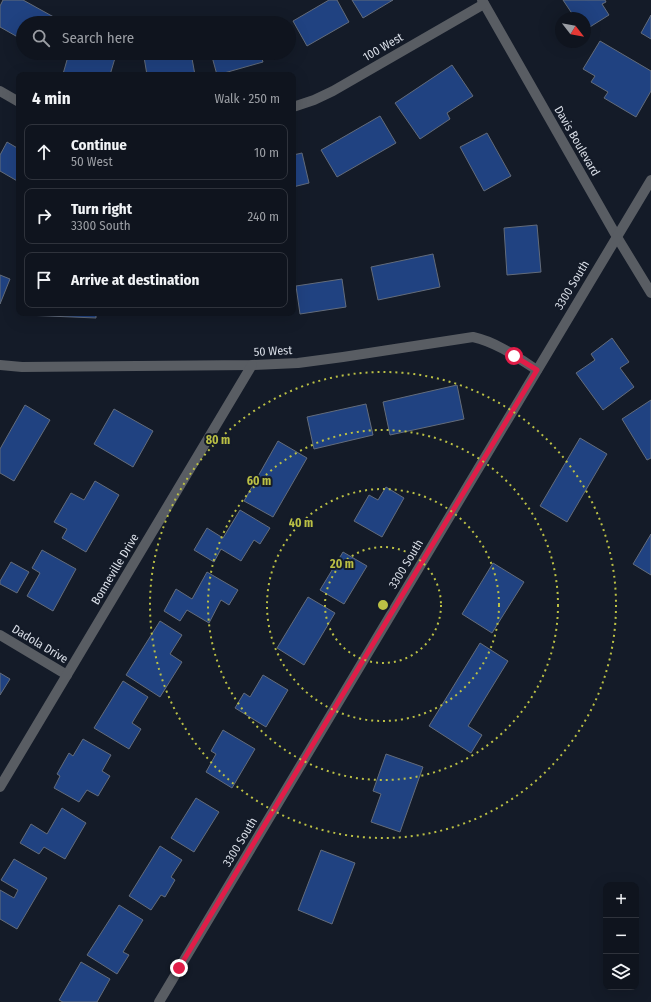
<!DOCTYPE html>
<html lang="en">
<head>
<meta charset="utf-8">
<style>
	:root { --surface:#0f141e; --page:#1d212b; --text:#f1f3f6; --muted:#9b9ea4; --line:#2f333c }
	body { margin:0; font-family:"Fira Sans Condensed",sans-serif; background:var(--page); color:var(--text) }
	.controls { position:absolute; right:12px; bottom:12px; display:grid; overflow:hidden; border-radius:8px; box-shadow:0 4px 16px #0002 }
	.controls button { width:36px; height:36px; display:grid; place-items:center; padding:0; border:0; border-bottom:1px solid var(--line); background:var(--surface); color:var(--text); font:20px sans-serif }
	.compass { position:absolute; left:555px; top:12px; width:36px; height:36px; border-radius:50%; background:var(--surface); box-shadow:0 4px 16px #0002; rotate:121deg }
	.stop { position:absolute; width:12px; height:12px; margin:-9px; border:3px solid #e11d48; border-radius:50%; background:#fff }
	.stop.end { background:#e11d48; border-color:#fff; box-shadow:0 1px 4px #0008 }
	.list { margin:0; padding:0; list-style:none }
	h2 { display:flex; justify-content:space-between; align-items:center; height:52px; margin:0; padding:0 16px; font-size:17px }
	h2 small { font-size:13px; font-weight:400; color:var(--muted) }
	.list li { display:grid; grid-template-columns:26px 1fr auto; gap:12px; align-items:center; box-sizing:border-box; height:56px; margin:0 8px 8px; padding:0 8px; border:1px solid var(--line); border-radius:8px }
	.list b { display:block; font-size:15px; white-space:nowrap }
	.list p { margin:0; font-size:13px; white-space:nowrap; color:var(--muted) }
	.list em { font-size:13px; font-style:normal; color:var(--muted) }
	.icon { flex:none; width:22px; height:22px; fill:none; stroke:currentColor; stroke-width:2; stroke-linecap:round; stroke-linejoin:round }
	.map { position:relative; flex:none; width:651px; height:1002px; overflow:hidden }
	.search { position:absolute; background:var(--surface); box-shadow:0 4px 16px #0002; left:16px; top:16px; width:280px; height:44px; display:flex; align-items:center; gap:10px; box-sizing:border-box; padding:0 14px; border-radius:22px; color:var(--muted); font-size:15px }
	.panel { position:absolute; background:var(--surface); box-shadow:0 4px 16px #0002; left:16px; top:72px; width:280px; height:244px; border-radius:8px }
	.map>svg:first-child { display:block }
	.building { fill:#204281; stroke:#636c7b }
	.lines { fill:none; stroke-linecap:round; stroke-linejoin:round }
	.minor { stroke:#595d63; stroke-width:10 }
	.route { stroke:#e11d48; stroke-width:5 }
	.ring { fill:none; stroke:#bbc045; stroke-width:2; stroke-dasharray:2 4 }
	.labels { text-anchor:middle; dominant-baseline:central; stroke-width:4; stroke-linejoin:round; paint-order:stroke }
	.street-label { font-size:12px; fill:#dadfe8; stroke:#141b28 }
	.centre { fill:#bbc045; stroke:#141b28; stroke-width:2 }
	.ring-label { font-size:12px; text-anchor:middle; font-weight:bold; fill:#bbc045; stroke:#141b28; stroke-width:4; stroke-linejoin:round; paint-order:stroke }
</style>
</head>
<body>
<div class="map">
<svg width="651" height="1002" viewBox="0 0 651 1002">
	<rect width="100%" height="100%" fill="#141b28"/>
	<!-- building -->
	<g class="building">
		<polygon points="3,0 23,0 61,21 60,23 23,23 23,40 0,27 0,6"/>
		<polygon points="329,0 337,0 349,22 307,46 293,21"/>
		<polygon points="352,0 393,0 363,18"/>
		<polygon points="563,0 605,0 606,2 602,4 609,15 585,30 585,18 575,18"/>
		<polygon points="651,15 651,39 641,33"/>
		<polygon points="600,41 651,71 651,91 636,117 604,98 608,92 591,82 595,76 583,69"/>
		<polygon points="69,53 98,53 115,58 110,75 67,75 63,74"/>
		<polygon points="166,53 191,53 195,75 147,75 144,57"/>
		<polygon points="211,53 260,53 263,62 217,75"/>
		<polygon points="452,65 473,96 447,113 450,119 420,139 395,103"/>
		<polygon points="380,116 396,143 337,177 321,150"/>
		<polygon points="487,133 511,176 484,191 460,147"/>
		<polygon points="7,142 19,149 19,182 0,171 0,155"/>
		<polygon points="302,153 309,183 293,187 293,155"/>
		<polygon points="537,225 541,272 507,275 504,228"/>
		<polygon points="433,254 440,287 378,300 371,267"/>
		<polygon points="0,275 10,279 0,304"/>
		<polygon points="342,279 346,307 300,314 296,286"/>
		<polygon points="25,313 96,313 96,318 25,315"/>
		<polygon points="612,338 629,362 620,368 634,387 603,410 576,373 595,360 591,354"/>
		<polygon points="457,385 464,419 390,435 383,402"/>
		<polygon points="651,400 651,458 647,460 622,419"/>
		<polygon points="366,404 373,435 314,449 307,417"/>
		<polygon points="25,405 50,420 14,481 0,473 0,449"/>
		<polygon points="114,409 153,431 133,467 94,444"/>
		<polygon points="580,438 607,454 567,522 540,506"/>
		<polygon points="278,441 307,458 273,517 244,501"/>
		<polygon points="95,481 119,495 86,552 62,538 67,529 54,522 71,493 84,500"/>
		<polygon points="386,487 404,498 382,537 354,521 369,495 378,500"/>
		<polygon points="240,510 270,528 260,544 254,540 241,561 221,549 214,562 194,550 207,528 223,538"/>
		<polygon points="651,534 651,575 633,564"/>
		<polygon points="42,550 76,569 53,611 27,596 40,573 32,568"/>
		<polygon points="343,552 367,566 344,604 320,590"/>
		<polygon points="11,562 29,572 17,593 0,584 0,581"/>
		<polygon points="493,563 524,582 492,633 462,614"/>
		<polygon points="207,572 238,590 229,605 221,600 209,623 187,610 180,621 164,611 176,589 192,599"/>
		<polygon points="308,597 335,613 304,665 277,648"/>
		<polygon points="160,621 182,635 170,654 182,662 160,697 126,675"/>
		<polygon points="480,643 508,661 468,726 482,735 471,753 429,726"/>
		<polygon points="0,673 10,679 0,695"/>
		<polygon points="263,675 288,690 266,727 235,708 244,693 250,697"/>
		<polygon points="123,681 148,697 132,723 141,729 129,749 94,728"/>
		<polygon points="223,730 255,749 232,788 206,772 216,754 211,751"/>
		<polygon points="83,739 111,755 102,771 110,776 98,796 87,790 79,802 54,788 60,776 57,774 69,753 73,756"/>
		<polygon points="386,754 423,767 400,832 371,822 381,794 373,791"/>
		<polygon points="196,798 219,812 194,852 171,838"/>
		<polygon points="62,808 86,823 65,859 44,847 39,854 20,843 31,824 47,834"/>
		<polygon points="160,846 182,860 171,877 175,880 165,897 161,895 151,910 129,896"/>
		<polygon points="321,850 355,863 332,924 298,910"/>
		<polygon points="14,859 47,878 17,929 0,919 0,890 14,898 18,890 1,880"/>
		<polygon points="119,905 143,920 123,952 129,955 117,974 87,955"/>
		<polygon points="81,962 110,979 97,1002 63,1002 59,1000"/>
	</g>
	<g class="lines">
		<!-- minor -->
		<g class="minor">
			<polyline points="482,0 617,237 651,293"/>
			<polyline points="0,91 19,102"/>
			<polyline points="293,107 314,100 333,91 484,4"/>
			<path d="M0 365 22 367 252 365 298 363 343 357 473 337C496 342 517 357 537 370"/>
			<polyline points="0,635 67,675"/>
			<polyline points="0,787 252,365"/>
			<polyline points="159,1002 651,180"/>
		</g>
	</g>
	<g class="lines">
		<!-- route -->
		<polyline class="route" points="179,968 537,370 514,356"/>
	</g>
	<!-- distance rings -->
	<g class="ring">
		<circle cx="383" cy="605" r="58"/>
		<circle cx="383" cy="605" r="116"/>
		<circle cx="383" cy="605" r="175"/>
		<circle cx="383" cy="605" r="233"/>
	</g>
	<g class="labels">
		<!-- street labels -->
		<g class="street-label">
			<text transform="translate(383 47) rotate(-30)">100 West</text>
			<text transform="translate(577 141) rotate(60)">Davis Boulevard</text>
			<text transform="translate(572 285) rotate(-59)">3300 South</text>
			<text transform="translate(273 351) rotate(-3)">50 West</text>
			<text transform="translate(406 564) rotate(-59)">3300 South</text>
			<text transform="translate(115 569) rotate(-59)">Bonneville Drive</text>
			<text transform="translate(40 644) rotate(31)">Dadola Drive</text>
			<text transform="translate(240 842) rotate(-59)">3300 South</text>
		</g>
	</g>
	<circle cx="383" cy="605" r="6" class="centre"/>
	<g class="ring-label">
		<text x="218" y="444">80 m</text>
		<text x="259" y="485">60 m</text>
		<text x="301" y="527">40 m</text>
		<text x="342" y="568">20 m</text>
	</g>
</svg>
<div class="controls">
<button>+</button>
<button>−</button>
<button><svg class="icon" aria-label="layers" viewBox="0 0 24 24"><path d="M12 4l9 5-9 5-9-5zM3 14l9 5 9-5"/></svg></button>
</div>
<svg class="compass" viewBox="-18 -18 36 36"><path d="M0-13l5 13h-10z" fill="#e53935"/><path d="M0 13l5-13h-10z" fill="#9b9ea4"/></svg>
<div class="stop" style="left:514px;top:356px"></div>
<div class="stop end" style="left:179px;top:968px"></div>
<div class="search"><svg class="icon" aria-label="search" viewBox="0 0 24 24"><circle cx="10" cy="10" r="6"/><path d="M15 15l6 6"/></svg>Search here</div>
<section class="panel">
<h2>4 min<small>Walk · 250 m</small></h2>
<ul class="list">
<li><svg class="icon" aria-label="ahead" viewBox="0 0 24 24"><path d="M12 20V5M6 11l6-6 6 6"/></svg><div><b>Continue</b><p>50 West</p></div><em>10 m</em></li>
<li><svg class="icon" aria-label="right" viewBox="0 0 24 24"><path d="M7 20v-9h11M14 6l5 5-5 5"/></svg><div><b>Turn right</b><p>3300 South</p></div><em>240 m</em></li>
<li><svg class="icon" aria-label="arrive" viewBox="0 0 24 24"><path d="M6 21V4h12l-3 4 3 4H6"/></svg><div><b>Arrive at destination</b></div></li>
</ul>
</section>
</div>
</body>
</html>
